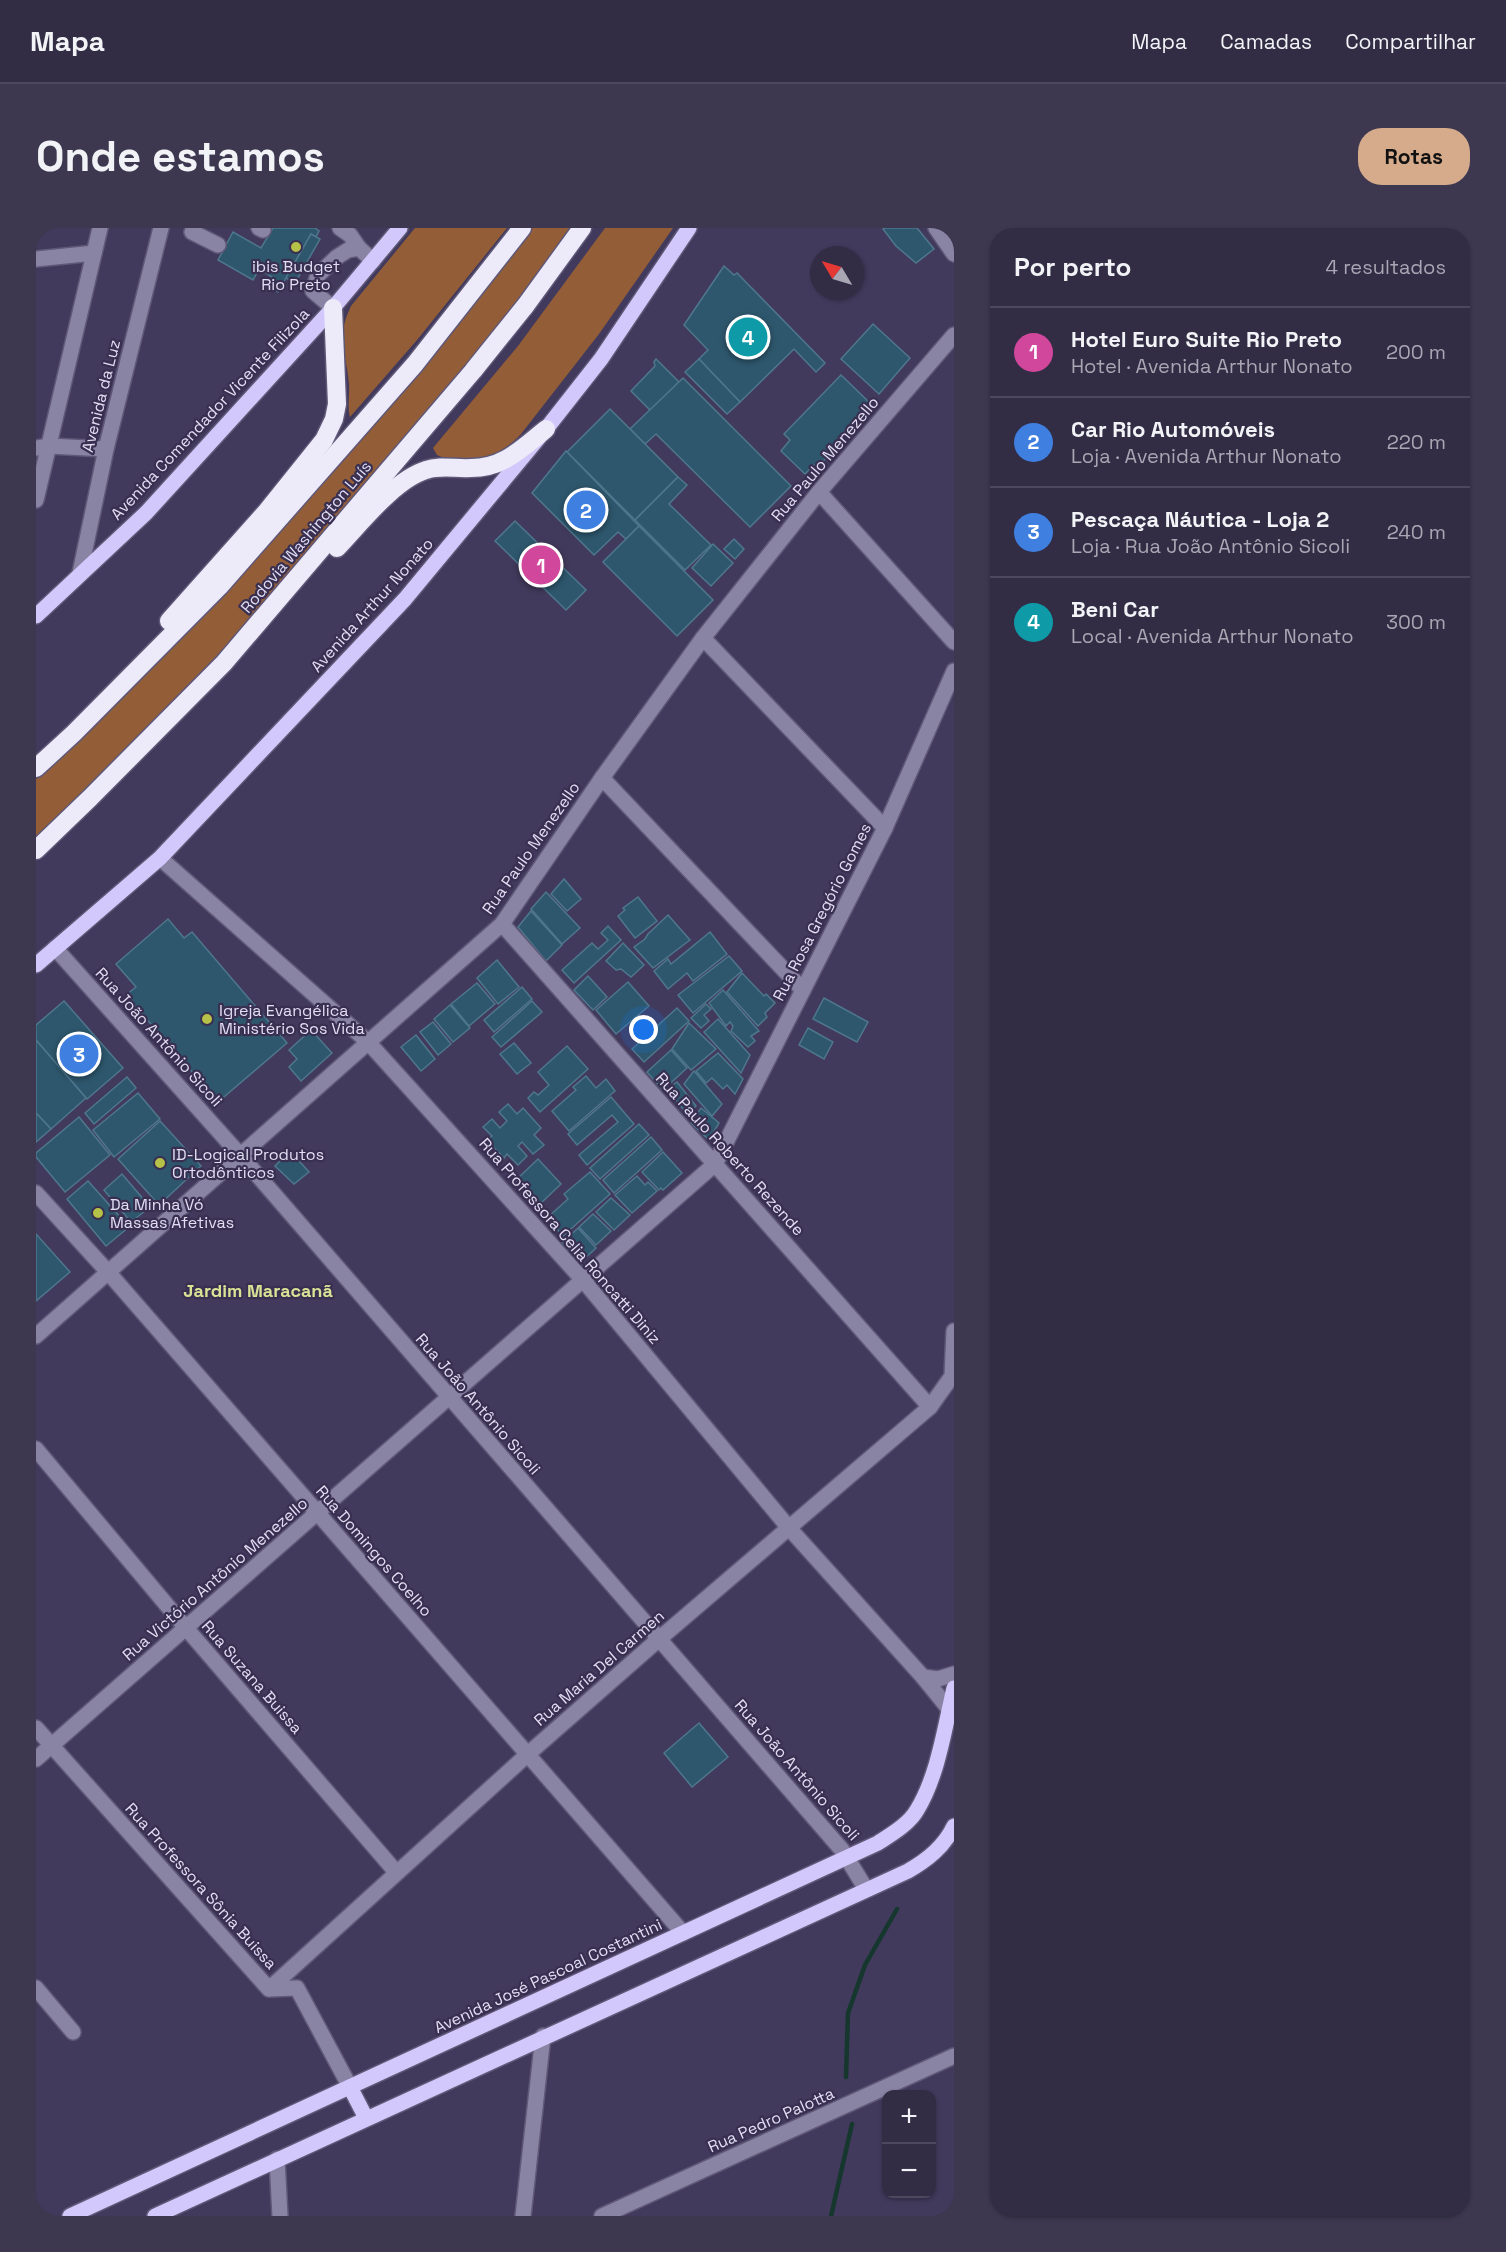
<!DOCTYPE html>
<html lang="pt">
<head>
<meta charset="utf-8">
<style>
	:root { --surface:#322c45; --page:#3d3850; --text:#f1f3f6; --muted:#a8a7b3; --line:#4d485e; --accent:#d6ab8b }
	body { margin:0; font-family:"Space Grotesk",sans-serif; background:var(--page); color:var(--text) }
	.controls { position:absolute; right:18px; bottom:18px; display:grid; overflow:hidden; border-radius:12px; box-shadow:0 2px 4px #0004 }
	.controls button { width:54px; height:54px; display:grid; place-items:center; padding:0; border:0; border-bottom:2px solid var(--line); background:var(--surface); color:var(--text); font:30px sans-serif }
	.compass { position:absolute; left:774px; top:18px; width:54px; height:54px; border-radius:50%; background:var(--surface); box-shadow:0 2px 4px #0004; rotate:308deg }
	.you { position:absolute; left:608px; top:802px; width:21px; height:21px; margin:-15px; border:4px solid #fff; border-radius:50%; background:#1a73e8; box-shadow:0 0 0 9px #1a73e833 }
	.badge { display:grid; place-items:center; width:39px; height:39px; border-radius:50%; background:var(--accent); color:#fff; font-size:20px; font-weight:700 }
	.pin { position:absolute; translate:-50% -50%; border:3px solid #fff; box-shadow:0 2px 6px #0006 }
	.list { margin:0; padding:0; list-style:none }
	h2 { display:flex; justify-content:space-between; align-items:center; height:78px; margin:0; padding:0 24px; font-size:26px }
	h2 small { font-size:20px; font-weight:400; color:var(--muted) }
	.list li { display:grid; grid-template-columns:39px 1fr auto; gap:18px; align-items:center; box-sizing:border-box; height:90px; padding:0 24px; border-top:2px solid var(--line) }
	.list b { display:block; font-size:22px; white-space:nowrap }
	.list p { margin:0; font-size:20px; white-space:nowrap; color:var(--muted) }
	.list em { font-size:20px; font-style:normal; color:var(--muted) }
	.map { position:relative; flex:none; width:918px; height:1988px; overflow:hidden; border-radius:24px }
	header { display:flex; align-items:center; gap:36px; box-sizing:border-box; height:84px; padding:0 30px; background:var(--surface); border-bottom:2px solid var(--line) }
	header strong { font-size:28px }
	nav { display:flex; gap:33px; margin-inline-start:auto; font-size:21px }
	.intro { display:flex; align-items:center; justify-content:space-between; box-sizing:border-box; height:144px; padding:0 36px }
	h1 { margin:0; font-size:42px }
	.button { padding:15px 27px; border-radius:24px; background:var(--accent); color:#111; font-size:21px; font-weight:700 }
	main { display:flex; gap:36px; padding:0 36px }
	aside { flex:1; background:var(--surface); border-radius:24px; box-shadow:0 2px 4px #0004 }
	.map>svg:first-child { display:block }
	.green { fill:#935d37 }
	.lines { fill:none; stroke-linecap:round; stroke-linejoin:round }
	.stream { stroke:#15372e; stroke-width:4.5 }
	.building { fill:#2e576d; stroke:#4e778e; stroke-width:1.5 }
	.minor-casing { stroke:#5f5877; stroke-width:18 }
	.major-casing { stroke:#5f5877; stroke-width:18 }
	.highway-casing { stroke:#5f5877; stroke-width:21 }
	.minor { stroke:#8a84a4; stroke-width:15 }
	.major { stroke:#d3c8fc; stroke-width:15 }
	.highway { stroke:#edeafa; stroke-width:18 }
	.poi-dot { fill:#b6c148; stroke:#382f51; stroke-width:2 }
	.labels { text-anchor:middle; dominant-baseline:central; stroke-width:4.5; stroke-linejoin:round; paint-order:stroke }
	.poi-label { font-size:16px; fill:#e2def4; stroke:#382f51; text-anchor:start }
	.street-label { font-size:16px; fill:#e2def4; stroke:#382f51 }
	.neighbourhood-label { font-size:18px; font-weight:bold; fill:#d9e395; stroke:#382f51 }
</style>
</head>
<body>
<header>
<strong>Mapa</strong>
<nav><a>Mapa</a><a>Camadas</a><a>Compartilhar</a></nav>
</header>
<div class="intro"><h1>Onde estamos</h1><a class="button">Rotas</a></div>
<main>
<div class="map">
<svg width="918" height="1988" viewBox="0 0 918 1988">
	<rect width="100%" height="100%" fill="#423a5c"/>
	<!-- green -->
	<g class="green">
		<path d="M379 0H471L381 112 314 189C311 178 314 167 313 156 310 122 299 112 315 78Z"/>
		<polygon points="496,0 535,0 438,130 252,347 182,428 0,612 0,551 78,477 329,204 413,109"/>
		<path d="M569 0H637L563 106 485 206C462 230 433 242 401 227L397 220 482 118Z"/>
	</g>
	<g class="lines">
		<!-- stream -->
		<g class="stream">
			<polyline points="810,1849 812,1785 829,1737 861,1681"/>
			<polyline points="795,1988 816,1896"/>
		</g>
	</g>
	<!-- building -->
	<g class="building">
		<polygon points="237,0 279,0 283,3 280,9 275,6 242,64 231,58 236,49 223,41 217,52 182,32 197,4 225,20"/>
		<polygon points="849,0 881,0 898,21 880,35 860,18 847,1"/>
		<polygon points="275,6 284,11 259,55 250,50"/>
		<polygon points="688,38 698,47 701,45 789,135 780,144 758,121 704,174 663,131 672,122 648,97"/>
		<polygon points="837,96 874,130 843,166 805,131"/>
		<polygon points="620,131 643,154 615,183 595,163 619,138 618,134"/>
		<polygon points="663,131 704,174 691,186 649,144"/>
		<polygon points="805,147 836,177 799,216 801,218 781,240 778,237 769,246 745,223 754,212 748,206"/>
		<polygon points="647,150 755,258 714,299 620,206 609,216 594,201"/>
		<polygon points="574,181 642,249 599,292 531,224"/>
		<polygon points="530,223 603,298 590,311 582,304 558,327 496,265"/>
		<polygon points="642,249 651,257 633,276 675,317 649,342 599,292"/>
		<polygon points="479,293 550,362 530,382 459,313"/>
		<polygon points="603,298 677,372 641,408 567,334"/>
		<polygon points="698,311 708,321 699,331 688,321"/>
		<polygon points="677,316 697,335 675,358 656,340"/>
		<polygon points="528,651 545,671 531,683 515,666"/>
		<polygon points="510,664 544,700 526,716 495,681"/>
		<polygon points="602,669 621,693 599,710 582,688 589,682 587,680"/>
		<polygon points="495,683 526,717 510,733 482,699"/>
		<polygon points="632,687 654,712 617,740 598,719 609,711 612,706"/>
		<polygon points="132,691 148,710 156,704 251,815 182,874 90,767 100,759 80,736"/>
		<polygon points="572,698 585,712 538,755 526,742 556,715 562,721 572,712 565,705"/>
		<polygon points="674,704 691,726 657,753 651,745 632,761 618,743 632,731 635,736"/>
		<polygon points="587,715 608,737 595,749 585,741 580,742 570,733"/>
		<polygon points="693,728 706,743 657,785 642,767"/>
		<polygon points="461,732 483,759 462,776 441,750"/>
		<polygon points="706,745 728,768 730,766 739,775 729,785 731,789 722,798 691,764"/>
		<polygon points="552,748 571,769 557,782 538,762"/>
		<polygon points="592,754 613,778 580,806 560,782"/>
		<polygon points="441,755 459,776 433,798 415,776"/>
		<polygon points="486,759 496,771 458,804 448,792"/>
		<polygon points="687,762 723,803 715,808 719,813 712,819 695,803 697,798 694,794 690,798 673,775"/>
		<polygon points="788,770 832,794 821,814 777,791"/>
		<polygon points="28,773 87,840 51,871 0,812 0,797"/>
		<polygon points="496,773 506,784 465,819 456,809"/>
		<polygon points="670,776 675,781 668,787 673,793 665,800 655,790"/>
		<polygon points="414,777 434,800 417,814 398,791"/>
		<polygon points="641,780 653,793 608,834 596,821"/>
		<polygon points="682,791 714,827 705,845 668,804"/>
		<polygon points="397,794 415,816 402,827 384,804"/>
		<polygon points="653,795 680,821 655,842 636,821"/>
		<polygon points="772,800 797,814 788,831 763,817"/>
		<polygon points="275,802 296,825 265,853 253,839 261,831 253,822"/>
		<polygon points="380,807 399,831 385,843 365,819"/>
		<polygon points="0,812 50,870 15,901 0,885"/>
		<polygon points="478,815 495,835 481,846 464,826"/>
		<polygon points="531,818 552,841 504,884 492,870 498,864 502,867 513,857 502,844"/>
		<polygon points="635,822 651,840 627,862 611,844"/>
		<polygon points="682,825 707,851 699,866 691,857 687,861 676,850 670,855 660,843"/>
		<polygon points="658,843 686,876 676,888 648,856"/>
		<polygon points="550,848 560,860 570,851 579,863 533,903 516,883 540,862 537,859"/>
		<polygon points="91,849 100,860 58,896 49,885"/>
		<polygon points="641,854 660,878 651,886 631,861"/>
		<polygon points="102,865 124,891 78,929 57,902"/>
		<polygon points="575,869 598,896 551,937 543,927 582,894 576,887 541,917 532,906"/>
		<polygon points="472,876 481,886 487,880 505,900 498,907 508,917 497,926 486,914 482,918 491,928 482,937 471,926 468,930 451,912 456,908 447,899 456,891 464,900 471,893 463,884"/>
		<polygon points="665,880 683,895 673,912 655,895"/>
		<polygon points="0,885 15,901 0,914"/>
		<polygon points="43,889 74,927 29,964 0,929 0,925"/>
		<polygon points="124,893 165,938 123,977 82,931"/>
		<polygon points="603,896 613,907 564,951 554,940"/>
		<polygon points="615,909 626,922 578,965 567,952"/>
		<polygon points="254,923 273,944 258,956 239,938"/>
		<polygon points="627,924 646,945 627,962 625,960 623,962 606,944"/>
		<polygon points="502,931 525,956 503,977 480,952"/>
		<polygon points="554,944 574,966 527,1008 511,990 532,971 528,966"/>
		<polygon points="86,946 114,979 95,994 68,962"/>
		<polygon points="601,948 609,957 612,954 621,963 596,985 579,967"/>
		<polygon points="52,953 93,999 70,1018 31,971"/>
		<polygon points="575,970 594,987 578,1002 560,984"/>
		<polygon points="557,986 575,1003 560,1017 543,999"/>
		<polygon points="542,1000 560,1020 542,1037 524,1017"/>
		<polygon points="0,1006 34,1044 0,1073"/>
		<polygon points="663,1495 692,1529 656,1559 628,1525"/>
	</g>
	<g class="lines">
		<defs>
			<g id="minor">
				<polyline points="158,0 156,4 182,17"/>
				<polyline points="223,0 227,2"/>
				<polyline points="304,0 314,7 323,20"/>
				<polyline points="900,0 918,26"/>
				<polyline points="0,31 58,25"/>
				<polyline points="297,80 277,63 282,47 301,29 312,22 323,20 337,33"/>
				<polyline points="0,220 13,218 70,221"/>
				<polyline points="783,264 918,414"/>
				<polyline points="0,272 64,0"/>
				<polyline points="44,345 70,221 125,0"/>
				<polyline points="667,410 849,600"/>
				<polyline points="566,550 767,762"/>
				<polyline points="124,630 332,814 547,1052 753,1300 887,1449 913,1481"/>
				<polyline points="466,696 894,1179"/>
				<polyline points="19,720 204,927 806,1622 830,1661"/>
				<polyline points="0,965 72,1044 647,1705"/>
				<polyline points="0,1108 466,696 566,550 667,410 783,264 918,107"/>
				<polyline points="0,1221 150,1400 360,1644"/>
				<polyline points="887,1449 902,1451 918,1446"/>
				<polyline points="0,1500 233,1761 261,1760 314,1859"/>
				<polyline points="0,1531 679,936 849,600 918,443"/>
				<polyline points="0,1760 37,1804"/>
				<polyline points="233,1761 492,1526 623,1411 894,1179 916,1148 918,1103"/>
				<polyline points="241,1931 244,1988"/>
				<polyline points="487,1988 507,1808"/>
				<polyline points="566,1988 918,1828"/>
			</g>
			<g id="major">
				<polyline points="0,388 110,285 297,80 364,0"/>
				<polyline points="0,737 124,630 369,371 510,201 565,131 653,0"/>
				<polyline points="314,1859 330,1890"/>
				<path d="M34 1988 842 1615C856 1606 873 1596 881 1582 902 1548 909 1498 918 1460"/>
				<path d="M119 1988 872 1643C891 1632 908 1619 918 1598"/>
			</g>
			<g id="highway">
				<path d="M301 320C324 296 358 252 390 242 404 237 420 241 435 240 468 240 486 220 510 201"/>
				<polyline points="133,393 231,283 288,212 298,191 301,176 297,80"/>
				<polyline points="0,540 38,505 183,359 379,136 486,0"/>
				<polyline points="0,622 54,570 188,435 437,143 490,77 546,0"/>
			</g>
		</defs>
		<!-- minor casing -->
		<use href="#minor" class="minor-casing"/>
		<!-- major casing -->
		<use href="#major" class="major-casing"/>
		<!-- highway casing -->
		<use href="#highway" class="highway-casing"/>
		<!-- minor -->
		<use href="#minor" class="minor"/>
		<!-- major -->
		<use href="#major" class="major"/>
		<!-- highway -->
		<use href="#highway" class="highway"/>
	</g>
	<!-- markers -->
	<g class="poi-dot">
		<circle cx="260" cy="19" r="6"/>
		<circle cx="171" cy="791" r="6"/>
		<circle cx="124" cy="935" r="6"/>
		<circle cx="62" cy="985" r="6"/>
	</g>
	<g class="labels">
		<!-- poi labels -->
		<g class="poi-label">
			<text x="260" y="38" text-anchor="middle">ibis Budget<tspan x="260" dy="18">Rio Preto</tspan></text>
			<text x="183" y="782">Igreja Evangélica<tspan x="183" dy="18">Ministério Sos Vida</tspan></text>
			<text x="136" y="926">ID-Logical Produtos<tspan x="136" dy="18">Ortodônticos</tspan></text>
			<text x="74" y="976">Da Minha Vó<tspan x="74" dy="18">Massas Afetivas</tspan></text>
		</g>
		<!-- street labels -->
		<g class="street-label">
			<text transform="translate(65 168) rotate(-76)">Avenida da Luz</text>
			<text transform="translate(174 186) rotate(-47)">Avenida Comendador Vicente Filizola</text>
			<text transform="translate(789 231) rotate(-50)">Rua Paulo Menezello</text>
			<text transform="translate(270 309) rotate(-50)">Rodovia Washington Luís</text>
			<text transform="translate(336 377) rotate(-48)">Avenida Arthur Nonato</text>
			<text transform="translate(495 620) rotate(-55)">Rua Paulo Menezello</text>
			<text transform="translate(786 684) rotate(-63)">Rua Rosa Gregório Gomes</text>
			<text transform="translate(123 809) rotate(48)">Rua João Antônio Sicoli</text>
			<text transform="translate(694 926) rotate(48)">Rua Paulo Roberto Rezende</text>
			<text transform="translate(534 1013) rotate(49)">Rua Professora Celia Roncatti Diniz</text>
			<text transform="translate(442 1176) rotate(49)">Rua João Antônio Sicoli</text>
			<text transform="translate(338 1323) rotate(49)">Rua Domingos Coelho</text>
			<text transform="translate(179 1351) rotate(-41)">Rua Victório Antônio Menezello</text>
			<text transform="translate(563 1440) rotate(-41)">Rua Maria Del Carmen</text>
			<text transform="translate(216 1449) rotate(49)">Rua Suzana Buissa</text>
			<text transform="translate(761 1542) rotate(49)">Rua João Antônio Sicoli</text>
			<text transform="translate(165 1658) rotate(48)">Rua Professora Sônia Buissa</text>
			<text transform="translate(512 1748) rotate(-25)">Avenida José Pascoal Costantini</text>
			<text transform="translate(735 1892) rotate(-24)">Rua Pedro Palotta</text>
		</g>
		<!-- neighbourhood labels -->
		<g class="neighbourhood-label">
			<text x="222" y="1062">Jardim Maracanã</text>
		</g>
	</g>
</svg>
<div class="controls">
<button>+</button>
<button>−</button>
</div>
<svg class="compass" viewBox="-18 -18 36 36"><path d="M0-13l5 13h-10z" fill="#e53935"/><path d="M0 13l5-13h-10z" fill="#a8a7b3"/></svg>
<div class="you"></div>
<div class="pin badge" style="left:505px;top:337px;background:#d1479c">1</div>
<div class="pin badge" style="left:550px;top:282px;background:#3f7fe0">2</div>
<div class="pin badge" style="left:43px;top:826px;background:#3f7fe0">3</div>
<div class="pin badge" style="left:712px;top:109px;background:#0f9aa8">4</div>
</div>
<aside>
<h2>Por perto<small>4 resultados</small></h2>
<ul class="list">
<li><span class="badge" style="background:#d1479c">1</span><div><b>Hotel Euro Suite Rio Preto</b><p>Hotel · Avenida Arthur Nonato</p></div><em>200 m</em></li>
<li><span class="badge" style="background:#3f7fe0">2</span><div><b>Car Rio Automóveis</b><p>Loja · Avenida Arthur Nonato</p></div><em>220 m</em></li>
<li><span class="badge" style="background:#3f7fe0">3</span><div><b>Pescaça Náutica - Loja 2</b><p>Loja · Rua João Antônio Sicoli</p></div><em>240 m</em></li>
<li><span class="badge" style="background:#0f9aa8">4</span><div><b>Beni Car</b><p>Local · Avenida Arthur Nonato</p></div><em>300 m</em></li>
</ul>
</aside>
</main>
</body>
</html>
